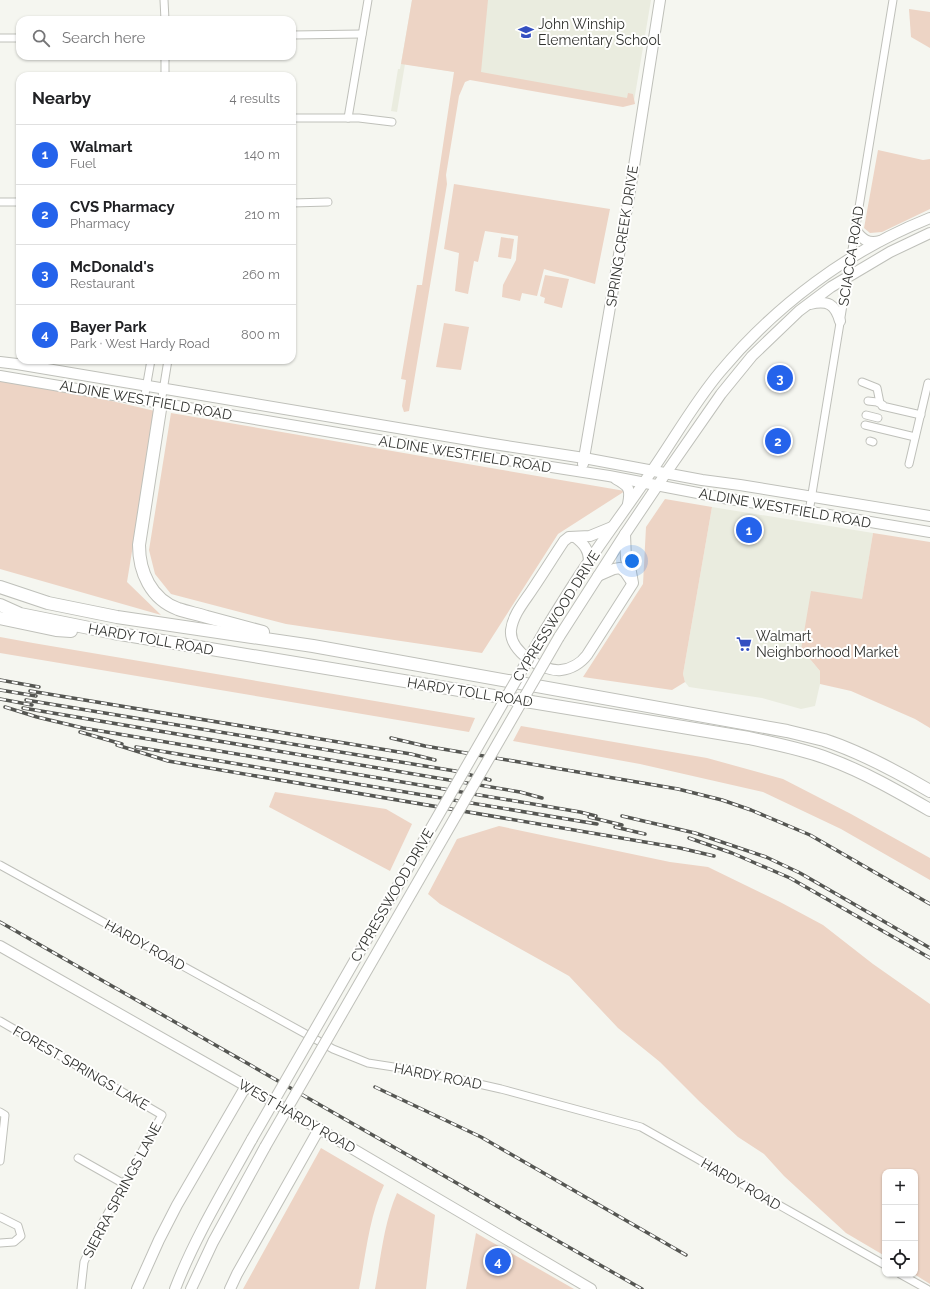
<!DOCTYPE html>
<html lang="en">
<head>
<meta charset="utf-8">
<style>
	:root { --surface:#fff; --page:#f2f2f2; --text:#202124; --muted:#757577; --line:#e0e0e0; --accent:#2563eb }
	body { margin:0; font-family:Raleway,sans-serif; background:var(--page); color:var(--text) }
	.controls { position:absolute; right:12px; bottom:12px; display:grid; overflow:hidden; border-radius:8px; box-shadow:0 1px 3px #0004 }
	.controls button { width:36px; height:36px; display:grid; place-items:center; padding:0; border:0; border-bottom:1px solid var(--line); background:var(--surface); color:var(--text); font:20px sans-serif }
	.you { position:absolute; left:632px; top:561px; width:14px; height:14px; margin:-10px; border:3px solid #fff; border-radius:50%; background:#1a73e8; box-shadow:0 0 0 6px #1a73e833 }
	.badge { display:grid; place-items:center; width:26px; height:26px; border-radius:50%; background:var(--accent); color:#fff; font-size:13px; font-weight:700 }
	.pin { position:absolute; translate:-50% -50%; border:2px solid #fff; box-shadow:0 1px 4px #0006 }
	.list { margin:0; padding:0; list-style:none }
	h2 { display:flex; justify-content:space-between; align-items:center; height:52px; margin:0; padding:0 16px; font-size:17px }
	h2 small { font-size:13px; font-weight:400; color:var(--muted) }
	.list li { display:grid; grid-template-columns:26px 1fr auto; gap:12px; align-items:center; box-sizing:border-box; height:60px; padding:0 16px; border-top:1px solid var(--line) }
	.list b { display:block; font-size:15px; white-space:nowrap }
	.list p { margin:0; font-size:13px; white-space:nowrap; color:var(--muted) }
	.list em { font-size:13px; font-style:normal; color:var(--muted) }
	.icon { flex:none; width:22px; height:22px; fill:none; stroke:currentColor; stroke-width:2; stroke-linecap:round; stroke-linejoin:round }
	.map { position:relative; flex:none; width:930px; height:1289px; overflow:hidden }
	.search { position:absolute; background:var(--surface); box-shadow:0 1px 3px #0004; left:16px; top:16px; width:280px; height:44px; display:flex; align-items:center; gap:10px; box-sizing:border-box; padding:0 14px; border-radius:12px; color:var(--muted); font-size:15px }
	.panel { position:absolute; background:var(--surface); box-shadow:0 1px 3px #0004; left:16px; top:72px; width:280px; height:292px; border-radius:12px }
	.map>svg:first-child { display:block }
	.built { fill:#eaecdf }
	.green { fill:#edd4c5 }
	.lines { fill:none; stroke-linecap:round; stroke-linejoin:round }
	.street-casing { stroke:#bfc0ba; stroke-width:9 }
	.secondary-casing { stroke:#bfc0ba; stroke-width:12 }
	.highway-casing { stroke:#bfc0ba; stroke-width:14 }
	.street { stroke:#fff; stroke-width:7 }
	.secondary { stroke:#fff; stroke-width:10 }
	.highway { stroke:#fff; stroke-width:12 }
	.rail-casing { stroke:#555652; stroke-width:3.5 }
	.rail { stroke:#fffffe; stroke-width:2; stroke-dasharray:6; stroke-linecap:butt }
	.secondary-bridge-casing { stroke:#bfc0ba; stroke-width:12; stroke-linecap:butt }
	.secondary-bridge { stroke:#fff; stroke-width:10 }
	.labels { text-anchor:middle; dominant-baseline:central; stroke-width:4; stroke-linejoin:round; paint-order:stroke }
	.poi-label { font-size:14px; fill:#323330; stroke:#fffffe; text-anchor:start }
	.street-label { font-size:14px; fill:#323330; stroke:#fffffe }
</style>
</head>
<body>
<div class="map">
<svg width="930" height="1289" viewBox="0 0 930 1289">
	<rect width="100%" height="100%" fill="#f5f6f0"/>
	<!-- built -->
	<g class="built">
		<polygon points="412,0 651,0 634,101 405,64 397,112 391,111 398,69 400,69"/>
		<polygon points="712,507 873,533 862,600 801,657 810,659 820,671 820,684 815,706 801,709 762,698 689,687 685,682 683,674"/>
	</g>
	<!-- green -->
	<g class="green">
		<polygon points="412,0 488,0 481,72 627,98 628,93 633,94 635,104 623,107 470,80 465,82 459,96 446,175 447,184 409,411 404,412 402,406 406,380 401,379 417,285 422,285 454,72 401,64"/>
		<polygon points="909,9 930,12 930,48 911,37"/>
		<polygon points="878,150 923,160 930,159 930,209 882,232 870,233 864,228"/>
		<polygon points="454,184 610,209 595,284 544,269 537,296 522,293 520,301 502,297 503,285 516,260 518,236 485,231 478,262 474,261 468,294 455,291 459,253 444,249"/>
		<polygon points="501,237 514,239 511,259 498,257"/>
		<polygon points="545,275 569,279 562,308 544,303 545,298 540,296"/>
		<polygon points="444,323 469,327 461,370 436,367"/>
		<polygon points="0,381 103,399 155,411 127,582 161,615 0,569"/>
		<polygon points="171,413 625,491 558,534 482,653 286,624 171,594 155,574 149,550"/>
		<polygon points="665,499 712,507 683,674 685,682 672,690 583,677 643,584 646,527"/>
		<polygon points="873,533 930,542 930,728 915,719 851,691 820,684 820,671 810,659 800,656 811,591 862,599"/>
		<polygon points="0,637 33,643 475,718 469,732 0,653"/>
		<polygon points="521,726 707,758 783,779 851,814 930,858 930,880 841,829 763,792 640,764 513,741"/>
		<polygon points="275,792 386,809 412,824 390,871 269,807"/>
		<polygon points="499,826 670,862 708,867 780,902 823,925 873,964 930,1004 930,1284 914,1274 915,1172 885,1172 885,1256 846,1233 784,1176 764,1154 738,1137 699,1101 660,1062 618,1028 569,976 440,904 428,894 457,839"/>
		<path d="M321 1148 384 1185C369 1217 366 1254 359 1289H243Z"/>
		<path d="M397 1193 435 1215 426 1289H375C381 1257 384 1222 397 1193Z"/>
		<polygon points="476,1233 574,1289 466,1289"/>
	</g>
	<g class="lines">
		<defs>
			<g id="street">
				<polyline points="164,0 165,20"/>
				<polyline points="293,35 362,34"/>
				<polyline points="0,38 20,38"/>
				<polyline points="165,76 165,56"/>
				<polyline points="292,118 359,118 392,122"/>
				<polyline points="348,118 368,0"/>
				<polyline points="0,202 20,202"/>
				<polyline points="292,203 328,202"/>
				<polyline points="862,382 877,388 880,403"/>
				<polyline points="144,400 151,360"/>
				<polyline points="868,401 877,402 883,405 882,406 921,415"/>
				<polyline points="161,403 168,360"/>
				<polyline points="866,415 878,418"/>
				<polyline points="865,425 915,437"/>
				<polyline points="870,441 873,442"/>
				<polyline points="909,464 928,383 930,384"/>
				<polyline points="809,512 893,0"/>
				<polyline points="0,865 333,1049 368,1063 426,1072 501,1089 641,1127 885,1265"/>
				<polyline points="0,1021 162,1115 98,1231 84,1262 81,1289"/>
				<polyline points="0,1112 5,1115 0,1161"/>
				<polyline points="78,1158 124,1184"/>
				<polyline points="0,1217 18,1226 21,1236 14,1242 0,1243"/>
				<polyline points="900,1274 927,1289"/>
			</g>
			<g id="secondary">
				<path d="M855 230C863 240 868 244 880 241"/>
				<path d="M810 304C828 300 835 304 840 321"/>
				<polyline points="0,362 17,364 487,443 584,458 702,480 740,485 930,516"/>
				<polyline points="0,376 385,441 609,476 729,499 770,505 930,532"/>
				<polyline points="583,464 632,179 660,0"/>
				<path d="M616 479C629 486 631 489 628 504"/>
				<path d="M612 527 590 536 569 537 564 541C554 556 544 572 534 587 525 601 513 614 511 630 509 652 543 672 561 670 571 669 581 663 587 655L633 583 631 572 626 559 625 534"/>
				<path d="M575 537C584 544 589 550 589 561"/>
				<polyline points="598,576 614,569 620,568 625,572 631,581"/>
				<path d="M545 630C559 607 573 584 589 561 609 531 631 502 651 472 674 439 694 403 720 372 775 306 849 250 930 218"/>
				<polyline points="559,637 625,534 666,473 721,394 752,356 799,311 831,287 890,252 930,233"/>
				<polyline points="0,946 246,1086 591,1289"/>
				<polyline points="137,1289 159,1240 177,1205 246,1086"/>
				<path d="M175 1289C195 1237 225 1188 252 1139"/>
				<polyline points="191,1289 213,1242 265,1147"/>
				<polyline points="230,1289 237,1274 319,1129"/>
			</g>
			<g id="highway">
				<path d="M161 403 139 545C139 572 151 599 178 609 187 612 197 614 207 617 226 622 245 627 263 632"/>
				<path d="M0 587 48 603 117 617 313 646 787 731C799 734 812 737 824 740 861 752 896 771 930 791"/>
				<path d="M0 605 20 614 114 633 749 738C775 744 803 749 829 759 864 772 897 791 930 810"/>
				<polyline points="0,618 56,630 71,631"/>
			</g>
		</defs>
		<!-- street casing -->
		<use href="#street" class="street-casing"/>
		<!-- secondary casing -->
		<use href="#secondary" class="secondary-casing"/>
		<!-- highway casing -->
		<use href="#highway" class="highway-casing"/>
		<!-- street -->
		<use href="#street" class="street"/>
		<!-- secondary -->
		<use href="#secondary" class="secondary"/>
		<!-- highway -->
		<use href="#highway" class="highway"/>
		<defs>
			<g id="rail">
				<polyline points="0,680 39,687"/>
				<polyline points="0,690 36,696"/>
				<polyline points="30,691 411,754 435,760"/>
				<polyline points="0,699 32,705"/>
				<polyline points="26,700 455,771 490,780"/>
				<polyline points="5,707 37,717 83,728 580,812 596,816"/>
				<polyline points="23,708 520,792 542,798"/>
				<polyline points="80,732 122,744"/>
				<polyline points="391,738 425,746 678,789 722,800 751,810 810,835 930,904"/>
				<polyline points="117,745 168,761 680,848 714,856"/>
				<polyline points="136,747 597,824"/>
				<polyline points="622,816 695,833 766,857 800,873 930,948"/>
				<polyline points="589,817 622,825"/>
				<polyline points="615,827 645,834"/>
				<polyline points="689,838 732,853 790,878 930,958"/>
				<polyline points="0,922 642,1289"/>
				<polyline points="375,1087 481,1137 686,1255"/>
			</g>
		</defs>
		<!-- rail casing -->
		<use href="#rail" class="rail-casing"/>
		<!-- rail -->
		<use href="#rail" class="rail"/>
		<defs>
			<g id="secondary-bridge">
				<polyline points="252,1139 545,630"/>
				<polyline points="265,1147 559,637"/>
			</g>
		</defs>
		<!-- secondary-bridge casing -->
		<use href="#secondary-bridge" class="secondary-bridge-casing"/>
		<!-- secondary-bridge -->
		<use href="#secondary-bridge" class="secondary-bridge"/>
	</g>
	<!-- icons -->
	<defs>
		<symbol id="school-bare" viewBox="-9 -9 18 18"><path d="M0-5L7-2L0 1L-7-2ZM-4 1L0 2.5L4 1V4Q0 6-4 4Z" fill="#344fc1" stroke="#fffffe" stroke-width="2.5" paint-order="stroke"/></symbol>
		<symbol id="supermarket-bare" viewBox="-9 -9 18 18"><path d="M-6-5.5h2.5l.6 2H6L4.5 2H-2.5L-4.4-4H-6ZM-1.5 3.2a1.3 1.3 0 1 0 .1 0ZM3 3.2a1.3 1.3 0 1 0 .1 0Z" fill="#344fc1" stroke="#fffffe" stroke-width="2.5" paint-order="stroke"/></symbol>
	</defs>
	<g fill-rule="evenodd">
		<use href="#school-bare" x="515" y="21" width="22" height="22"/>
		<use href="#supermarket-bare" x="733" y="633" width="22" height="22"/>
	</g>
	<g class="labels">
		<!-- poi labels -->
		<g class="poi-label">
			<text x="538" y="24">John Winship<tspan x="538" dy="16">Elementary School</tspan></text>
			<text x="756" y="636">Walmart<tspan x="756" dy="16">Neighborhood Market</tspan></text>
		</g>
		<!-- street labels -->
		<g class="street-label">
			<text transform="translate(622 236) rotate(-81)">SPRING CREEK DRIVE</text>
			<text transform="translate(851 256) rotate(-81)">SCIACCA ROAD</text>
			<text transform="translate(146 400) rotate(10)">ALDINE WESTFIELD ROAD</text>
			<text transform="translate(465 454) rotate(9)">ALDINE WESTFIELD ROAD</text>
			<text transform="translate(785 508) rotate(10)">ALDINE WESTFIELD ROAD</text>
			<text transform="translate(556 616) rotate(-58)">CYPRESSWOOD DRIVE</text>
			<text transform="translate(151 639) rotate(10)">HARDY TOLL ROAD</text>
			<text transform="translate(470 692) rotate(9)">HARDY TOLL ROAD</text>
			<text transform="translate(392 895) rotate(-60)">CYPRESSWOOD DRIVE</text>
			<text transform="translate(145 945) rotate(29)">HARDY ROAD</text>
			<text transform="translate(81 1068) rotate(30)">FOREST SPRINGS LAKE</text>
			<text transform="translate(438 1076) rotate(11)">HARDY ROAD</text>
			<text transform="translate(297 1116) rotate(30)">WEST HARDY ROAD</text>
			<text transform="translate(741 1184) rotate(30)">HARDY ROAD</text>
			<text transform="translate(122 1190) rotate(-62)">SIERRA SPRINGS LANE</text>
		</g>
	</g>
</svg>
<div class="controls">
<button>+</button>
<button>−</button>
<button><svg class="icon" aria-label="locate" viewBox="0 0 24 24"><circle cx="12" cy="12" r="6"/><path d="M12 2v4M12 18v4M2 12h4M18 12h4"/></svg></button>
</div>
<div class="you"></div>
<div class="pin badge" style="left:749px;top:530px">1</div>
<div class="pin badge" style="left:778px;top:441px">2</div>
<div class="pin badge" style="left:780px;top:378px">3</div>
<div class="pin badge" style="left:498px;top:1261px">4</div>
<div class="search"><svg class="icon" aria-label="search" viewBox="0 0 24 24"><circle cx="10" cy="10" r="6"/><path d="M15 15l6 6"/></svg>Search here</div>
<section class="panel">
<h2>Nearby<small>4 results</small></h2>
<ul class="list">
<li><span class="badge">1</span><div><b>Walmart</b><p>Fuel</p></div><em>140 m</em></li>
<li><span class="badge">2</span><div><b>CVS Pharmacy</b><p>Pharmacy</p></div><em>210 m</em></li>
<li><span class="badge">3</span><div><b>McDonald's</b><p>Restaurant</p></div><em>260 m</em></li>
<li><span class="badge">4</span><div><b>Bayer Park</b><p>Park · West Hardy Road</p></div><em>800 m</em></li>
</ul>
</section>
</div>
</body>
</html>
